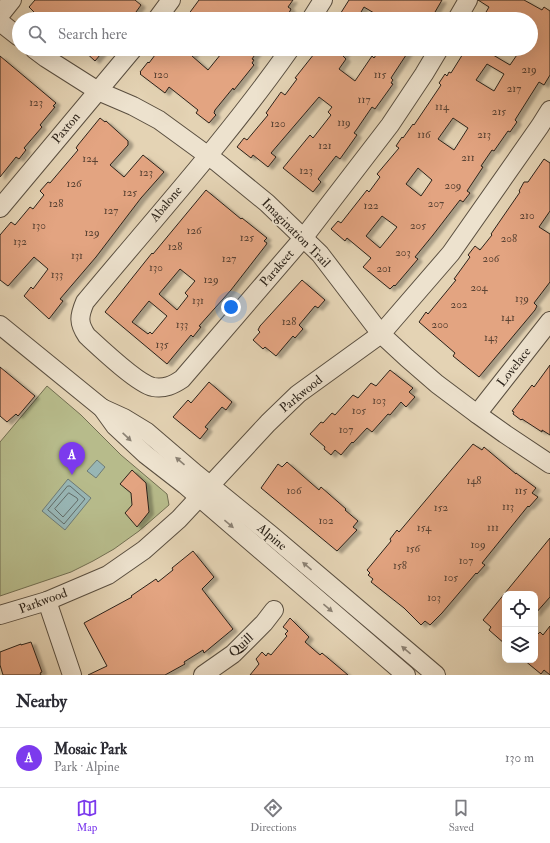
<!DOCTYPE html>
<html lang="en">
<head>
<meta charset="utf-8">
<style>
	:root { --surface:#fff; --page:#f2f2f3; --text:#2b2b33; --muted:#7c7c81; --line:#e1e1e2; --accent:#7c3aed }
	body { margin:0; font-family:"IM FELL Double Pica",serif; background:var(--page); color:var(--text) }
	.controls { position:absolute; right:12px; bottom:12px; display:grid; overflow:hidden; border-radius:8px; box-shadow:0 4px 16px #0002 }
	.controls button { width:36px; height:36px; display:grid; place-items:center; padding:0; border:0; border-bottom:1px solid var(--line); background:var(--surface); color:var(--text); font:20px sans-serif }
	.you { position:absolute; left:231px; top:307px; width:14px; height:14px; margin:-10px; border:3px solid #fff; border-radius:50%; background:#1a73e8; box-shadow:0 0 0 6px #1a73e833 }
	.badge { display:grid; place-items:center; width:26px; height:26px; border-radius:50%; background:var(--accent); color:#fff; font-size:13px; font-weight:700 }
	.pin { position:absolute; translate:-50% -33px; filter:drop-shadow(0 1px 2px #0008) }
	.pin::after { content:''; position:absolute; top:21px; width:14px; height:12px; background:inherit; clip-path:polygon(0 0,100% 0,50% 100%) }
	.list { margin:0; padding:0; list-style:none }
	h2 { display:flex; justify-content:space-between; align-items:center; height:52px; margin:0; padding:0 16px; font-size:17px }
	h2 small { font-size:13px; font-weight:400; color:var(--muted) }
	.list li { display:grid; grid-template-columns:26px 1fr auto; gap:12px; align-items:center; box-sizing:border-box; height:60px; padding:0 16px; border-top:1px solid var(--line) }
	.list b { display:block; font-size:15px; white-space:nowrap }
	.list p { margin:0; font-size:13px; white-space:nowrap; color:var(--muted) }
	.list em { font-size:13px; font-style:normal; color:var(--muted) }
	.icon { flex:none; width:22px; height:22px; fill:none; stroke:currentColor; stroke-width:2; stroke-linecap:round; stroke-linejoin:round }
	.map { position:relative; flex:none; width:550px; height:675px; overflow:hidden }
	.search { position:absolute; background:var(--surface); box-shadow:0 4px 16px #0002; left:12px; right:12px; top:12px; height:44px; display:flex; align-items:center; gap:10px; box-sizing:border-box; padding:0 14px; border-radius:22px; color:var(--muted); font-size:15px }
	.sheet { height:112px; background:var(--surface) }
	nav { display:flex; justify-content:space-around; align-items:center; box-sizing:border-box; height:56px; border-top:1px solid var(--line); background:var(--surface); font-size:11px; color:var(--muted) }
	nav a { display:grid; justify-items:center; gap:2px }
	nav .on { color:var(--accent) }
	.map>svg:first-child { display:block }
	.green { fill:#b7bb8b; stroke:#726f52 }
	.water { fill:#98b6b5; stroke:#6d7b77 }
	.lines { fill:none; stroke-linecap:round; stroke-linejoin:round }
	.shore { stroke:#626c68; stroke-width:1 }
	.building { fill:#e3a481; stroke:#2c231a; fill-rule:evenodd; filter:url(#shadow) }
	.minor-casing { stroke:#5a4f40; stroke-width:20 }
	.minor { stroke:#ede2ce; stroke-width:18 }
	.oneway { fill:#8c8274 }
	.labels { text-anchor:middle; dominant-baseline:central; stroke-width:3.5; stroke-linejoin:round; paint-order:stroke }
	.number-label { font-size:11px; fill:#5a4334 }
	.street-label { font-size:13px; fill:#2c231a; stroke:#ede2ce }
</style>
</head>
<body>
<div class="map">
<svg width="550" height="675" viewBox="0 0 550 675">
	<defs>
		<filter id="shadow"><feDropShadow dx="4.5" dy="2.5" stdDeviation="1" flood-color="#0004"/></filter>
	</defs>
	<rect width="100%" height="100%" fill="#e4d3b4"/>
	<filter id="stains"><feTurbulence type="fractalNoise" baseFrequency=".005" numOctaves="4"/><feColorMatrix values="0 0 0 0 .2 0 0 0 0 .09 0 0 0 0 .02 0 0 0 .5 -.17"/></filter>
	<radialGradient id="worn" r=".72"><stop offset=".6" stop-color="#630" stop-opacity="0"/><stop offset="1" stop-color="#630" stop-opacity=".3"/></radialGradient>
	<!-- green -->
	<polygon class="green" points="47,386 81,415 121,455 167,494 169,505 139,531 114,549 93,561 71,572 0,596 0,442"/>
	<!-- water -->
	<g class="water">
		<polygon points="97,460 105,467 96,478 87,471"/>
		<polygon points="68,479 91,498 65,530 42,511"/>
	</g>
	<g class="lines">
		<!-- shore -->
		<g class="shore">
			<polygon points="68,486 70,486 85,499 64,524 48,510"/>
			<polygon points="69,493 77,498 78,500 63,517 55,509"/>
		</g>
	</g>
	<!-- building -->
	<g class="building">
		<polygon points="35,0 135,0 141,5 131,19 41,19 29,7"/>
		<polygon points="199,0 293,0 288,7 291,9 286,19 185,19"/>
		<polygon points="349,0 442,0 431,19 384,19 364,7 357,19 337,19"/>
		<path d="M478 0H524L542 10 544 7 550 11V75L544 85 539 82 515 120 517 122 510 132 508 131 494 151 492 150 481 166 483 167 467 191 470 193 463 202 460 200 433 235 415 257 418 259 395 286 394 285 390 289 363 267 371 258 347 238 345 241 331 229 338 221 341 223 367 190 369 192 380 177 377 174 399 148 396 146 402 137 403 138 413 124 414 125 441 85 439 83 445 74 447 76 449 72 451 73 466 49H483L510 65 521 49H531V19H482L489 7ZM487 64 504 74 494 91 476 80ZM453 118 468 128 454 150 438 139ZM418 168 432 180 421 196 406 184ZM382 216 397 227 380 248 366 236Z"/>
		<polygon points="82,49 105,49 95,61"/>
		<polygon points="163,49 197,49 192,56 208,70 225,49 259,49 252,59 254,60 252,63 254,65 234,90 233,88 215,110 214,113 216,115 209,123 196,113 198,110 169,87 165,93 140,74 141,73 140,72 148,62 149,63 155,55 158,53 159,54"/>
		<polygon points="318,49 348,49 343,56 346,59 339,69 355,81 372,56 374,58 380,49 410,49 391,78 393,80 391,83 393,84 375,109 372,107 357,129 354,133 357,135 340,159 336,156 318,179 321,182 313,192 283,168 310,135 313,138 331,115 328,112 332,107 319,97 271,153 276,157 268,167 253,155 251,158 237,147 244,138 247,140 268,115 266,113 281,92 285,95 297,79 295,78"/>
		<polygon points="0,56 56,103 53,106 55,107 40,125 42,127 24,148 26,150 19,159 16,157 0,177"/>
		<polygon points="100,118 105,122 106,121 128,141 128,145 110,165 124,177 143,155 164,172 141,198 96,257 60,299 63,301 49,319 24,296 31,287 33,289 48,269 34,257 8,286 0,280 0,235 11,222 15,225 30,207 33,209 44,195 40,191 48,182 50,183 78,150 76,148 78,145"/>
		<polygon points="544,159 550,163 550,211 539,227 550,234 550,282 534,303 537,306 535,310 479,377 453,356 455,353 419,322 426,312 428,314 456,280 454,279 470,257 468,255 475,246 480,250 492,235 491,234 520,192 519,191 524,182 528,182"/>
		<path d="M206 190 241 219 242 218 267 238 264 241 267 243 266 245 231 290 199 326 201 327 193 337 191 335 167 364 105 312 152 253 153 254ZM180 269 195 281 185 293 188 296 177 310 159 294ZM149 301 167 316 152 334 150 332 148 334 132 322Z"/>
		<polygon points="302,280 325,300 318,308 315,306 299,325 303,329 295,338 293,336 276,356 265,347 263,349 253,340 260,332 258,330 260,326"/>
		<polygon points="550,365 550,435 542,430 542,432 522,419 521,420 513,414 514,412 512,411 532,385 534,387"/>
		<polygon points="0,367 35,396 18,416 16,414 7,422 0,416"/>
		<polygon points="390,370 413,388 409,392 415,397 406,407 401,402 390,415 388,414 372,432 367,428 353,443 352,442 341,455 335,450 331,455 324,449 325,447 310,434 321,422 323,423 332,413 335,415 353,395 358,398 371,383 376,386"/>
		<polygon points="209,382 232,402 226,410 222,407 205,427 208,429 200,439 173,417 188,400 191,403"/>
		<polygon points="473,444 482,450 484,447 516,474 516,473 536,488 532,493 538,497 529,507 528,506 482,563 485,565 477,574 476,573 442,613 430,625 425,621 421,625 404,608 371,582 373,579 368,575 370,573 367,570 391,541 390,539 397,530 399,532"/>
		<polygon points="287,462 319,490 321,487 346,509 345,510 358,521 353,527 357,530 337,551 261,488 278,464 282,467"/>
		<polygon points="132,470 146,483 149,512 137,527 125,513 132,505 131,493 120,484"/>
		<polygon points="550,538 550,597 535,614 535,594 505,594 505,644 489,630 491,627 483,620"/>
		<polygon points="193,551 214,577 202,589 233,629 204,653 203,650 184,662 185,664 165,675 88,675 107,666 84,623 132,597 131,596 156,579 158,582 173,570 172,568"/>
		<polygon points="290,618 309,637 305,642 320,655 322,653 348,675 250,675 259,664 256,659 262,652 266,656 268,653 271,655 287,636 285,634 288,631 283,627"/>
		<polygon points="550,626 550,675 544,670 541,674 524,660 535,660 535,637 540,632 543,635"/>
		<polygon points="31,642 42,672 40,673 41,675 3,675 0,665 0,652 21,644 21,645"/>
	</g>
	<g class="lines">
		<defs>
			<g id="minor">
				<polyline points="0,15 12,0"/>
				<polyline points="157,19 171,0"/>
				<polyline points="311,19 323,0"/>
				<polyline points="457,19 468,0"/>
				<polyline points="0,22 19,37"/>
				<polyline points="34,49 46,58 98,91 133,106 159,120 218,163 267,203 320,254 381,334 407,358 437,384 477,414 505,434 550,464"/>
				<path d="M290 49C228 137 154 219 85 302 79 316 78 323 87 336 100 348 138 384 153 387 165 389 173 385 182 379L304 237 390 125 424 74 439 49"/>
				<polyline points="0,208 133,49"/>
				<polyline points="0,325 102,408 115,426 145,454 185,485 406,675"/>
				<polyline points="102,408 124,418 147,432 196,474 271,535 436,675"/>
				<polyline points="477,414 550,321"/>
				<polyline points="47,601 72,675"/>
				<polyline points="0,615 47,601 108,575 144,550 179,519 268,423 298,394 381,334 451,253 540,126 550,110"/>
				<polyline points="203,675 233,654 264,623 274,610"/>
			</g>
		</defs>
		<!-- minor casing -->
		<use href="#minor" class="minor-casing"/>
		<!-- minor -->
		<use href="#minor" class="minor"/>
	</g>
	<!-- one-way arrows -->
	<defs><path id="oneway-solid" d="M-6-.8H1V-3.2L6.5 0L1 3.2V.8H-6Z"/></defs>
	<g class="oneway">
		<use href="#oneway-solid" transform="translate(127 437) rotate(43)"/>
		<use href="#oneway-solid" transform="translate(180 461) rotate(-139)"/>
		<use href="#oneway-solid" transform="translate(229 524) rotate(40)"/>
		<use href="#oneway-solid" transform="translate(307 566) rotate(-140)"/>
		<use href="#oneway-solid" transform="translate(328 608) rotate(40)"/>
		<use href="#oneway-solid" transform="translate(406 650) rotate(-140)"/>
	</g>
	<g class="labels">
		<!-- number labels -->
		<g class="number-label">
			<text x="529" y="69">219</text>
			<text x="161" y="74">120</text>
			<text x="380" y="74">115</text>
			<text x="514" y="88">217</text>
			<text x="364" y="99">117</text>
			<text x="36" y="102">123</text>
			<text x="442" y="106">114</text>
			<text x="499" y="111">215</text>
			<text x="344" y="122">119</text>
			<text x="278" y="123">120</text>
			<text x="424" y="134">116</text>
			<text x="484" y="134">213</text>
			<text x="325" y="145">121</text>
			<text x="468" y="157">211</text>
			<text x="90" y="158">124</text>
			<text x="306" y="170">123</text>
			<text x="146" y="172">123</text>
			<text x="74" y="183">126</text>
			<text x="453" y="185">209</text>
			<text x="130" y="192">125</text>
			<text x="56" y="203">128</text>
			<text x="436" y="203">207</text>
			<text x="371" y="205">122</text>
			<text x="111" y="210">127</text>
			<text x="527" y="215">210</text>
			<text x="39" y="225">130</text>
			<text x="418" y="225">205</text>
			<text x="194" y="230">126</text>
			<text x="92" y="232">129</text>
			<text x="247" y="237">125</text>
			<text x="509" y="238">208</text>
			<text x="20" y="241">132</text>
			<text x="175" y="246">128</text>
			<text x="403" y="252">203</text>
			<text x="77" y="255">131</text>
			<text x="229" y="258">127</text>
			<text x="491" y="258">206</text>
			<text x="156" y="267">130</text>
			<text x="384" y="268">201</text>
			<text x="57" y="274">133</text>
			<text x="211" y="279">129</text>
			<text x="479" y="287">204</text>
			<text x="522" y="298">139</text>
			<text x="198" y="300">131</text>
			<text x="459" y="304">202</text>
			<text x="508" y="317">141</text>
			<text x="289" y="321">128</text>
			<text x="182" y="324">133</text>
			<text x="440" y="324">200</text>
			<text x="491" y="337">143</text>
			<text x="162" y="344">135</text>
			<text x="379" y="400">103</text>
			<text x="359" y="410">105</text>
			<text x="346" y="429">107</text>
			<text x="474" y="480">148</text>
			<text x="294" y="490">106</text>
			<text x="521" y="490">115</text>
			<text x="508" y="506">113</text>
			<text x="441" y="507">152</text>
			<text x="326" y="520">102</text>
			<text x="424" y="527">154</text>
			<text x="493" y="527">111</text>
			<text x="478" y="544">109</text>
			<text x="413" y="548">156</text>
			<text x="466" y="560">107</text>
			<text x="400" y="565">158</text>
			<text x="451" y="577">105</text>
			<text x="434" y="597">103</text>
		</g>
		<!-- street labels -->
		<g class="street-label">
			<text transform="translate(66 128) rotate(-50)">Paxton</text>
			<text transform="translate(166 204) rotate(-50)">Abalone</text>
			<text transform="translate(296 233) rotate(45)">Imagination Trail</text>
			<text transform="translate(277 268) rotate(-49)">Parakeet</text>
			<text transform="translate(514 367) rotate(-52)">Lovelace</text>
			<text transform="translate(301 394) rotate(-39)">Parkwood</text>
			<text transform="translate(272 537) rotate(40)">Alpine</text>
			<text transform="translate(43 601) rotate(-20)">Parkwood</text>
			<text transform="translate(241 645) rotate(-43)">Quill</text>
		</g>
	</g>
	<rect width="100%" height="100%" filter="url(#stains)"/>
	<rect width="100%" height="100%" fill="url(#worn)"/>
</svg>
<div class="controls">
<button><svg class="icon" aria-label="locate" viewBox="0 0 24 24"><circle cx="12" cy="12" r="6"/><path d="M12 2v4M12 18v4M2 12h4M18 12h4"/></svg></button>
<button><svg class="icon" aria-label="layers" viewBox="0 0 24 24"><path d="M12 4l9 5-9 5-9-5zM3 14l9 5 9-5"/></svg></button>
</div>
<div class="you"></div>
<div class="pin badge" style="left:72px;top:475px">A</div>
<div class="search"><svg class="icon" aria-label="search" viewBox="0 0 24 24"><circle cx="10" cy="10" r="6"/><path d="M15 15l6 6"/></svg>Search here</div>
</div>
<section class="sheet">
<h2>Nearby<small></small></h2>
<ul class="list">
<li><span class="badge">A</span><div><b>Mosaic Park</b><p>Park · Alpine</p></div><em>130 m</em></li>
</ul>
</section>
<nav>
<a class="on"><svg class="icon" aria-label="map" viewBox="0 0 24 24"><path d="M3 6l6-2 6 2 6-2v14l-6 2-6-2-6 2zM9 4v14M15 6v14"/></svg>Map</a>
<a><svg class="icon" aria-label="directions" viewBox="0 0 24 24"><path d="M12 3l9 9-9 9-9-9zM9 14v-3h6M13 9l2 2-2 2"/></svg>Directions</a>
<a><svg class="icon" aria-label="saved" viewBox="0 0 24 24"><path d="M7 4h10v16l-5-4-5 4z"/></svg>Saved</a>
</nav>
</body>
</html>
